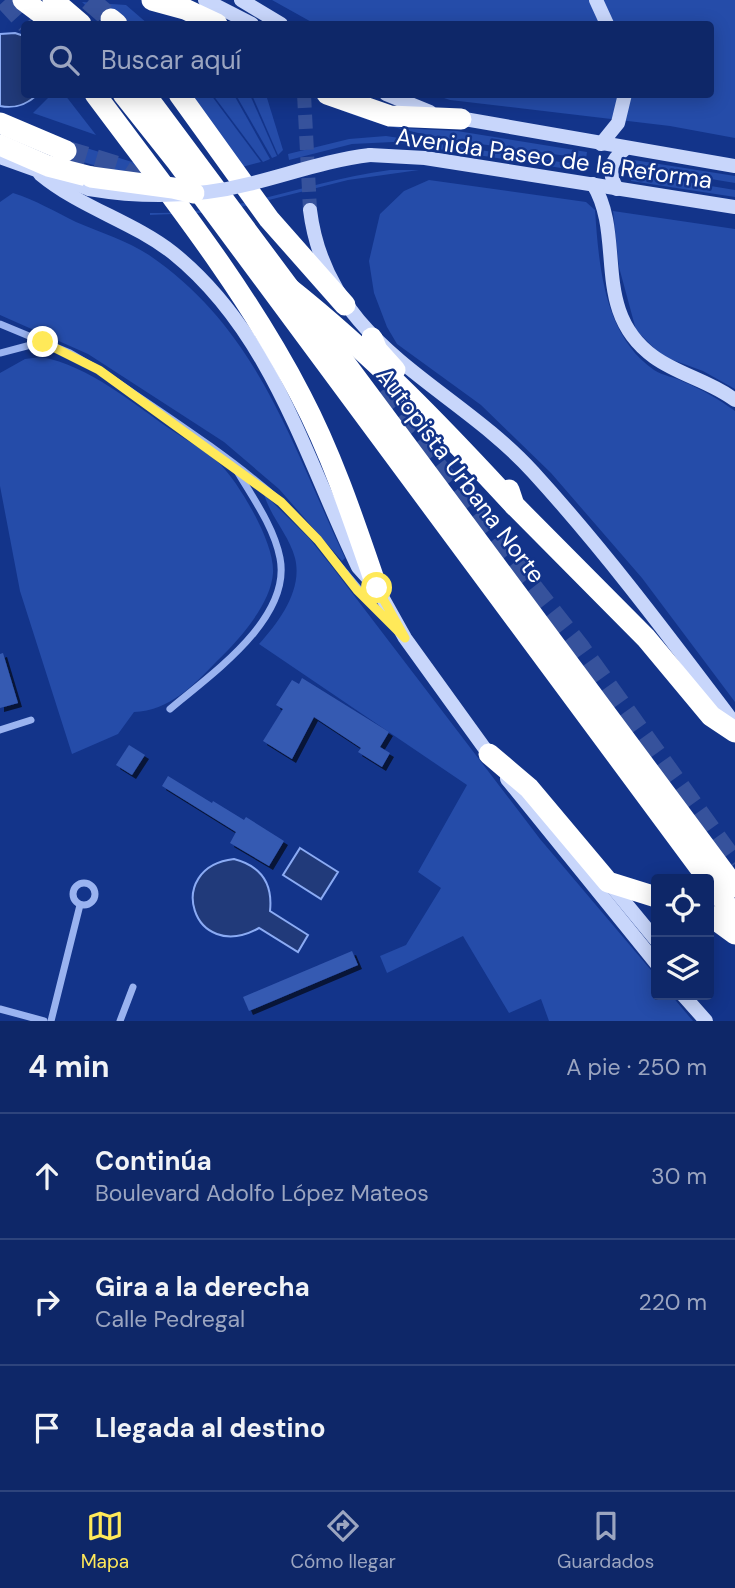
<!DOCTYPE html>
<html lang="es">
<head>
<meta charset="utf-8">
<style>
	:root { --surface:#0e2768; --page:#1c3371; --text:#f1f3f6; --muted:#9ba5c0; --line:#2e447c; --accent:#ffe959 }
	body { margin:0; font-family:"DM Sans",sans-serif; background:var(--page); color:var(--text) }
	.controls { position:absolute; right:21px; bottom:21px; display:grid; overflow:hidden; border-radius:7px; box-shadow:0 4px 18px #0003 }
	.controls button { width:63px; height:63px; display:grid; place-items:center; padding:0; border:0; border-bottom:2px solid var(--line); background:var(--surface); color:var(--text); font:35px sans-serif }
	.stop { position:absolute; width:21px; height:21px; margin:-16px; border:5px solid #ffe959; border-radius:50%; background:#fff }
	.stop.end { background:#ffe959; border-color:#fff; box-shadow:0 2px 7px #0008 }
	.list { margin:0; padding:0; list-style:none }
	h2 { display:flex; justify-content:space-between; align-items:center; height:91px; margin:0; padding:0 28px; font-size:30px }
	h2 small { font-size:23px; font-weight:400; color:var(--muted) }
	.list li { display:grid; grid-template-columns:46px 1fr auto; gap:21px; align-items:center; box-sizing:border-box; height:126px; padding:0 28px; border-top:2px solid var(--line) }
	.list b { display:block; font-size:26px; white-space:nowrap }
	.list p { margin:0; font-size:23px; white-space:nowrap; color:var(--muted) }
	.list em { font-size:23px; font-style:normal; color:var(--muted) }
	.icon { flex:none; width:38px; height:38px; fill:none; stroke:currentColor; stroke-width:2; stroke-linecap:round; stroke-linejoin:round }
	.map { position:relative; flex:none; width:735px; height:1021px; overflow:hidden }
	.search { position:absolute; background:var(--surface); box-shadow:0 4px 18px #0003; left:21px; right:21px; top:21px; height:77px; display:flex; align-items:center; gap:18px; box-sizing:border-box; padding:0 24px; border-radius:7px; color:var(--muted); font-size:26px }
	.sheet { height:469px; background:var(--surface) }
	nav { display:flex; justify-content:space-around; align-items:center; box-sizing:border-box; height:98px; border-top:2px solid var(--line); background:var(--surface); font-size:19px; color:var(--muted) }
	nav a { display:grid; justify-items:center; gap:4px }
	nav .on { color:var(--accent) }
	.map>svg:first-child { display:block }
	.green { fill:#254ca9 }
	.water { fill:#213a7a; stroke:#8babf4; stroke-width:2 }
	.building { fill:#365ab2; filter:url(#shadow) }
	.lines { fill:none; stroke-linecap:round; stroke-linejoin:round }
	.secondary-tunnel { stroke:#36529c; stroke-width:14; stroke-dasharray:14 7; stroke-linecap:butt }
	.highway-tunnel { stroke:#36529c; stroke-width:21; stroke-dasharray:21 10; stroke-linecap:butt }
	.street { stroke:#9ab3f0; stroke-width:7 }
	.secondary { stroke:#c8d6fb; stroke-width:14 }
	.highway { stroke:#fff; stroke-width:21 }
	.secondary-bridge { stroke:#c8d6fb; stroke-width:14 }
	.highway-bridge { stroke:#fff; stroke-width:21 }
	.route { stroke:#ffe959; stroke-width:9 }
	.labels { text-anchor:middle; dominant-baseline:central; stroke-width:5; stroke-linejoin:round; paint-order:stroke }
	.street-label { font-size:24px; fill:#fff; stroke:#13348a }
</style>
</head>
<body>
<div class="map">
<svg width="735" height="1021" viewBox="0 0 735 1021">
	<defs>
		<filter id="shadow"><feDropShadow dx="4" dy="4" stdDeviation="0" flood-color="#0009"/></filter>
	</defs>
	<rect width="100%" height="100%" fill="#13348a"/>
	<!-- green -->
	<g class="green">
		<polygon points="272,0 735,0 735,138 670,126 450,100 435,95 710,94 710,24 315,24"/>
		<polygon points="82,2 126,5 148,24 103,22"/>
		<polygon points="51,95 65,95 96,135 33,113"/>
		<polygon points="191,95 211,95 261,162 242,167"/>
		<polygon points="213,95 234,95 270,159 263,162"/>
		<polygon points="236,95 250,95 277,156 272,158"/>
		<polygon points="252,95 265,95 267,98 283,150 278,155"/>
		<path d="M308 95 339 109 402 128 457 131 587 152 586 159C494 144 391 139 308 95Z"/>
		<polygon points="386,136 574,164 574,170 393,142 352,144 289,160 288,154 349,139"/>
		<polygon points="70,143 165,172 164,176 111,170 65,157"/>
		<polygon points="634,160 735,176 735,183 633,166"/>
		<path d="M390 170H419L348 180 221 212 150 215V213C237 215 306 181 390 170Z"/>
		<polygon points="632,173 735,190 735,197 631,181"/>
		<path d="M429 180 586 202 595 210C599 267 604 335 654 370 663 376 675 377 684 382 701 389 720 400 735 411V702L642 578 551 473 481 405 397 344 387 327 374 293 369 261 380 214 404 191Z"/>
		<path d="M13 193C35 200 56 212 76 222 100 232 127 241 149 255 259 330 291 444 345 558L342 561 279 489 224 442 88 354 0 315V202Z"/>
		<polygon points="613,211 735,229 735,389 703,371 662,356 636,330 619,267"/>
		<path d="M41 357C90 366 132 403 173 431 189 442 208 452 221 465 241 486 275 544 273 573 271 604 239 640 217 661 194 685 169 711 134 712L118 734 72 754 20 591 0 486V373L25 359Z"/>
		<path d="M264 494 309 538 333 568 540 839 656 976V995H671L693 1021H549L541 999 509 1013 463 936 387 973 380 956 406 945 441 888 418 872 467 785 259 644C279 622 303 590 295 558 289 535 270 516 264 494Z"/>
	</g>
	<!-- water -->
	<g class="water">
		<path d="M15 33 24 36V94L37 95C26 105 15 109 0 106V34Z"/>
		<polygon points="300,848 338,872 321,899 283,875"/>
		<path d="M234 859C261 866 273 883 270 911L308 935 298 952 259 928C192 965 163 867 234 859Z"/>
	</g>
	<!-- building -->
	<g class="building">
		<polygon points="3,653 18,703 0,708 0,654"/>
		<polygon points="302,678 389,732 380,747 390,753 382,767 358,752 361,748 314,717 292,759 263,741 283,709 276,705 292,680 299,684"/>
		<polygon points="129,745 145,755 132,775 116,765"/>
		<polygon points="168,776 212,803 213,801 244,820 246,817 284,841 269,866 230,843 236,832 162,786"/>
		<polygon points="352,951 358,965 249,1011 243,997"/>
	</g>
	<g class="lines">
		<!-- secondary-tunnel -->
		<polyline class="secondary-tunnel" points="304,94 310,210"/>
		<!-- highway-tunnel -->
		<g class="highway-tunnel">
			<polyline points="5,0 27,24"/>
			<polyline points="89,0 111,19"/>
			<polyline points="66,151 116,166 147,186"/>
			<polyline points="379,393 579,647 735,864"/>
		</g>
		<!-- street -->
		<g class="street">
			<path d="M0 324 70 353 99 370C159 411 227 454 281 502 322 539 352 586 392 625"/>
			<polyline points="0,353 42,342"/>
			<path d="M170 709C210 675 292 619 280 558 274 527 253 498 237 471"/>
			<polyline points="0,730 31,720"/>
			<circle cx="84" cy="894" r="11"/>
			<polyline points="0,1009 44,1021"/>
			<polyline points="51,1021 80,905"/>
			<polyline points="120,1021 133,987"/>
		</g>
		<!-- secondary -->
		<g class="secondary">
			<polyline points="205,0 252,24"/>
			<polyline points="241,0 281,24"/>
			<polyline points="596,0 607,24"/>
			<polyline points="386,94 430,112"/>
			<polyline points="453,117 735,166"/>
			<polyline points="601,144 618,123 625,94"/>
			<polyline points="370,155 425,158 735,207"/>
			<polyline points="0,157 89,189"/>
			<path d="M40 174C81 208 132 221 173 253 272 333 305 457 358 567L377 588 405 638 493 760"/>
			<path d="M593 184C626 238 590 311 654 357 679 375 710 381 735 400"/>
			<path d="M617 189C607 171 610 161 626 148"/>
			<path d="M310 210C327 346 452 383 533 472 606 552 670 638 735 724"/>
			<polyline points="507,779 656,963"/>
			<polyline points="609,883 656,940"/>
			<polyline points="683,995 706,1021"/>
		</g>
		<!-- highway -->
		<g class="highway">
			<polyline points="23,0 55,24"/>
			<polyline points="53,0 81,24"/>
			<polyline points="152,0 185,9 217,24"/>
			<polyline points="111,19 117,24"/>
			<path d="M95 94C168 192 245 288 301 396 333 457 355 524 377 588"/>
			<polyline points="123,94 177,162 708,879"/>
			<polyline points="145,94 735,887"/>
			<polyline points="179,94 269,219 345,305"/>
			<polyline points="327,94 390,116 461,119"/>
			<polyline points="0,123 66,151"/>
			<polyline points="0,145 48,166 91,177"/>
			<polyline points="372,338 377,350 395,370"/>
			<polyline points="509,490 514,505 646,638 711,716 735,732"/>
			<polyline points="489,754 529,788 608,882 656,897"/>
			<polyline points="709,881 735,916"/>
			<polyline points="709,915 735,934"/>
		</g>
		<!-- secondary-bridge -->
		<path class="secondary-bridge" d="M89 189C143 198 195 198 249 184 290 174 328 160 370 155"/>
		<!-- highway-bridge -->
		<g class="highway-bridge">
			<polyline points="91,177 173,188 194,193"/>
			<path d="M289 288C371 353 443 428 514 505"/>
		</g>
	</g>
	<g class="lines">
		<!-- route -->
		<polyline class="route" points="43,342 99,370 281,502 318,540 357,590 405,638 377,588"/>
	</g>
	<g class="labels">
		<!-- street labels -->
		<g class="street-label">
			<text transform="translate(554 158) rotate(8)">Avenida Paseo de la Reforma</text>
			<text transform="translate(461 475) rotate(53)">Autopista Urbana Norte</text>
		</g>
	</g>
</svg>
<div class="controls">
<button><svg class="icon" aria-label="locate" viewBox="0 0 24 24"><circle cx="12" cy="12" r="6"/><path d="M12 2v4M12 18v4M2 12h4M18 12h4"/></svg></button>
<button><svg class="icon" aria-label="layers" viewBox="0 0 24 24"><path d="M12 4l9 5-9 5-9-5zM3 14l9 5 9-5"/></svg></button>
</div>
<div class="stop" style="left:377px;top:588px"></div>
<div class="stop end" style="left:43px;top:342px"></div>
<div class="search"><svg class="icon" aria-label="search" viewBox="0 0 24 24"><circle cx="10" cy="10" r="6"/><path d="M15 15l6 6"/></svg>Buscar aquí</div>
</div>
<section class="sheet">
<h2>4 min<small>A pie · 250 m</small></h2>
<ul class="list">
<li><svg class="icon" aria-label="ahead" viewBox="0 0 24 24"><path d="M12 20V5M6 11l6-6 6 6"/></svg><div><b>Continúa</b><p>Boulevard Adolfo López Mateos</p></div><em>30 m</em></li>
<li><svg class="icon" aria-label="right" viewBox="0 0 24 24"><path d="M7 20v-9h11M14 6l5 5-5 5"/></svg><div><b>Gira a la derecha</b><p>Calle Pedregal</p></div><em>220 m</em></li>
<li><svg class="icon" aria-label="arrive" viewBox="0 0 24 24"><path d="M6 21V4h12l-3 4 3 4H6"/></svg><div><b>Llegada al destino</b></div></li>
</ul>
</section>
<nav>
<a class="on"><svg class="icon" aria-label="map" viewBox="0 0 24 24"><path d="M3 6l6-2 6 2 6-2v14l-6 2-6-2-6 2zM9 4v14M15 6v14"/></svg>Mapa</a>
<a><svg class="icon" aria-label="directions" viewBox="0 0 24 24"><path d="M12 3l9 9-9 9-9-9zM9 14v-3h6M13 9l2 2-2 2"/></svg>Cómo llegar</a>
<a><svg class="icon" aria-label="saved" viewBox="0 0 24 24"><path d="M7 4h10v16l-5-4-5 4z"/></svg>Guardados</a>
</nav>
</body>
</html>
